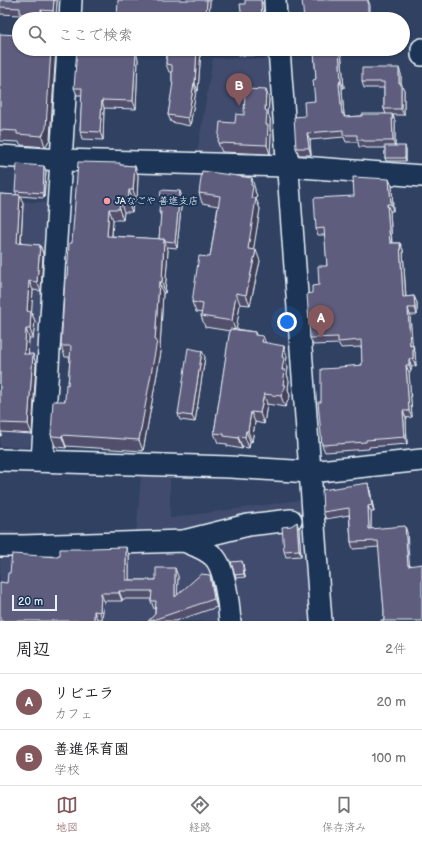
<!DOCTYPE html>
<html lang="ja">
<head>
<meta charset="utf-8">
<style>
	:root { --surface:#fff; --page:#f6f6f6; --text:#202124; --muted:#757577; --line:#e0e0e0; --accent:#84575d }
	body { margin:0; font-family:"Balsamiq Sans","Klee One",sans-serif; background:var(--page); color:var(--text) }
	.scale { position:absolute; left:12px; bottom:10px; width:45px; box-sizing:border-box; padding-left:4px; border:2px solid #e8f1f8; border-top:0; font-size:11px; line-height:14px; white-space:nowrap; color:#e8f1f8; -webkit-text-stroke:3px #1d3557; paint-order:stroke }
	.you { position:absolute; left:287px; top:322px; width:14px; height:14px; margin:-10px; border:3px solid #fff; border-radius:50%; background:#1a73e8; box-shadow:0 0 0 6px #1a73e833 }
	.badge { display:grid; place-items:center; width:26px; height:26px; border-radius:50%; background:var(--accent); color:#fff; font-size:13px; font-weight:700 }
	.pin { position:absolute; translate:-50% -33px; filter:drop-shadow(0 1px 2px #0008) }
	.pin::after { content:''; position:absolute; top:21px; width:14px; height:12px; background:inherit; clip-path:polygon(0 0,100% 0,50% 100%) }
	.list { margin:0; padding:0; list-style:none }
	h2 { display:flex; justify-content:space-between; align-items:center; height:52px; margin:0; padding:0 16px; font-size:17px }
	h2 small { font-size:13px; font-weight:400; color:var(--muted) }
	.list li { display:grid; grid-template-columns:26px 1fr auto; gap:12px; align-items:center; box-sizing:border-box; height:56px; padding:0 16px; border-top:1px solid var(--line) }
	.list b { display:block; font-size:15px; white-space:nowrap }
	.list p { margin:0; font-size:13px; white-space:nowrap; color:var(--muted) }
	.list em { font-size:13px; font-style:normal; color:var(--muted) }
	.icon { flex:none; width:22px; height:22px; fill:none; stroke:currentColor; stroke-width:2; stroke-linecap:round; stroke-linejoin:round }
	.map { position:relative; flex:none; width:422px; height:621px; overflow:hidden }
	.search { position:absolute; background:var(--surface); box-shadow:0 1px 3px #0004; left:12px; right:12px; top:12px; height:44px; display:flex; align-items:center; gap:10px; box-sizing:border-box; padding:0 14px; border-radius:22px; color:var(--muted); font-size:15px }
	.sheet { height:164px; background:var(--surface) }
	nav { display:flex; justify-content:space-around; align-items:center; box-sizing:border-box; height:56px; border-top:1px solid var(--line); background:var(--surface); font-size:11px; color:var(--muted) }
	nav a { display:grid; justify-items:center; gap:2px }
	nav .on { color:var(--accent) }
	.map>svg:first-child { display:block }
	.built { fill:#414c6d }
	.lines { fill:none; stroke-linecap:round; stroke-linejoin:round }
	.minor-casing { stroke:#e8f1f8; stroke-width:24 }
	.minor { stroke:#1d3557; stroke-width:21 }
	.wall { fill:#51506c; stroke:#e8f1f8 }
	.shaded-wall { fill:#424158; stroke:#e8f1f8 }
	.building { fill:#5e5d7d; stroke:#e8f1f8 }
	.poi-dot { fill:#ff9aa2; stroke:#1d3557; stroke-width:1.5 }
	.labels { text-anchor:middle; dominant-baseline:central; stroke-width:4; stroke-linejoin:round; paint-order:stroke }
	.poi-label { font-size:10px; fill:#e8f1f8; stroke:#1d3557; text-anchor:start }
</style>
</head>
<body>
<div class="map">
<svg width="422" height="621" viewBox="0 0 422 621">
	<rect width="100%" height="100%" fill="#304162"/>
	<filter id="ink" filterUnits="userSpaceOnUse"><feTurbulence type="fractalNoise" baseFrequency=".025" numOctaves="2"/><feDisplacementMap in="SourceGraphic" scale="8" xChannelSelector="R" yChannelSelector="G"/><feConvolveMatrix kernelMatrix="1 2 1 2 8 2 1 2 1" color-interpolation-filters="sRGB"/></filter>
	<g filter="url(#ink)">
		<!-- built -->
		<g class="built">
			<polygon points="213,58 269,59 276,155 273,158 197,154"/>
			<polygon points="0,200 49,203 34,440 28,447 0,446"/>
			<polygon points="141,476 170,477 170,518 300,500 309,621 0,621 0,531 88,535 136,536"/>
		</g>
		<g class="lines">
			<defs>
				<g id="minor">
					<polyline points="275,0 276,19"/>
					<polyline points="70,19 71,0"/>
					<polyline points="279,49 321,621"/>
					<polyline points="422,49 422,55"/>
					<polyline points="0,156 61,160 288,166 422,176"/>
					<polyline points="0,460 230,467 310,472 422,460"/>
					<polyline points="42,461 68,49"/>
					<polyline points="184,541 248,525 291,520"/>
					<path d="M0 546H24L184 541C194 545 206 549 214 557 225 568 229 606 230 621"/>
				</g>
			</defs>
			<!-- minor casing -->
			<use href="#minor" class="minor-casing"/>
			<!-- minor -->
			<use href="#minor" class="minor"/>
		</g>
		<!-- wall -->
		<g class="wall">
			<polygon points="0,0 57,0 56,17 44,17 44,19 22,19 20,15 0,14"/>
			<polygon points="210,0 209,19 96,19 117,17"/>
			<polygon points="0,34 50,139 45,147 21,145 19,142 0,141"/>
			<polygon points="164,49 201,49 198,91 196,91 190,126 171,122 168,115 173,86 172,82 172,72 169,72 166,64 167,54"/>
			<polygon points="237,49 256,49 257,55 239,56"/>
			<polygon points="307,49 341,49 344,88 342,88 342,91 344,115 345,117 362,116 386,114 384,109 384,88 364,88 362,82 401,74 401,83 404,90 404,115 393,115 395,121 395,146 406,150 406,161 386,161 385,158 385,148 366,148 365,147 359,147 358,142 346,142 344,137 310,140 311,155 299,155 296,148 305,116 315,101 316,79 314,52 308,53"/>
			<polygon points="132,51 138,59 136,109 104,108 103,140 82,139 80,131 82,95 77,95 74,88"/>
			<polygon points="269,99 268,114 270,119 270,130 271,134 270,154 222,152 218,143 235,123 244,115"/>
			<polygon points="121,165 135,166 138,176 137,201 133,201 132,212 124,212 123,220 113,220 112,236 159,239 161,217 159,212 182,197 177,248 167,247 168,250 165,293 163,293 160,348 161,352 143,451 66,446 66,448 57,447 55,446 51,435 65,401 68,385 70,357 65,357 61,346 67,278 72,243"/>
			<polygon points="44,166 46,171 44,198 20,196 23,204 21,244 40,245 43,254 41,291 33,290 31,312 35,321 33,338 29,338 28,354 36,364 32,434 1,432 1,436 0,436 0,194 17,195 15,191"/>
			<polygon points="392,186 393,211 390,211 392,243 400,243 403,250 406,297 414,296 417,303 417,315 410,315 412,345 415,352 416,366 411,366 411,371 409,372 412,417 406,418 407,444 369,447 369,449 325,452 322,445 321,402 339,368 362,365 362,347 341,348 339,344 313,345 310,338 312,293 319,285 327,266 325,235 318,235 316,229 354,196"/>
			<polygon points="255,189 255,191 257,196 256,199 260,209 253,250 260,261 250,305 240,304 236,329 255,332 256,335 265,343 287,356 286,364 288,368 287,374 289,381 288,389 290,396 285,407 267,404 264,424 255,422 252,442 250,441 249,448 242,447 242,449 227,446 227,444 218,443 214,433 230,331 205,327 201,316 202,313 196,312 192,302 210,257 218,206 202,203 199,193"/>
			<polygon points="205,357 195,422 180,420 178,414"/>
			<polygon points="368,483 370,490 374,512 371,512 371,529 407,532 384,620 384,611 379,547 353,549 351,542 349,515 326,519 323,512"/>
			<polygon points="299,529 301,556 286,557 284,551"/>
			<polygon points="129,555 129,580 156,580 178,576 177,595 212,583 217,607 176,621 148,621 155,614 155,609 154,609 151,601 151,599 122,599 122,601 104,601 102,619 97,619 7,583 10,573 58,557"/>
			<polygon points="231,562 243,564 245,577 236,578"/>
		</g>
		<!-- shaded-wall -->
		<g class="shaded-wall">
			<polygon points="54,0 57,0 56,17 53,11"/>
			<polygon points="207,0 210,0 209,19 206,19 206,18"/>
			<polygon points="261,0 263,4 264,19 262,19"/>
			<polygon points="368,0 370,5 370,19 368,19"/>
			<polygon points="41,10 44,17 44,19 42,19 41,15"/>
			<polygon points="51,49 56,49 50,139 45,147 42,136"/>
			<polygon points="197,49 201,49 198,91 195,83"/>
			<polygon points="255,49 256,49 257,55"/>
			<polygon points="339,49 341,49 341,50 344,88 341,81"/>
			<polygon points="136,51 138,59 136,109 133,101"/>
			<polygon points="399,68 401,74 401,90 399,83"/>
			<polygon points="340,81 342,88 342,91 344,115 346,121 342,114 339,84"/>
			<polygon points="194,83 196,91 190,126 188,118"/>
			<polygon points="401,83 404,90 404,115 401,109"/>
			<polygon points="266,90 269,99 268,114 270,119 270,130 271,134 270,154 267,145 265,110"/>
			<polygon points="102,100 104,108 103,140 100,132"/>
			<polygon points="392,114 395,121 395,148 393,141"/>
			<polygon points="307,133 310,140 311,155 309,148"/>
			<polygon points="405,146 406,150 406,161 405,158"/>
			<polygon points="44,166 46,171 44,198 43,193"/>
			<polygon points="135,166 138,176 137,201 133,190"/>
			<polygon points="252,178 255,189 255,191 257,196 256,199 260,209 252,259 248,249 251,185"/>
			<polygon points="389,179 392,186 393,211 391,204"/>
			<polygon points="129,190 133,201 132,212 128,202"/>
			<polygon points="180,191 182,197 177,248 175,242"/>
			<polygon points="20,195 23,204 20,252 17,243"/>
			<polygon points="120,201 124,212 123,220 119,209"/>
			<polygon points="387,204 390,211 392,250 390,243"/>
			<polygon points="109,209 113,220 111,246 107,236"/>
			<polygon points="164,239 168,250 165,293 162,282"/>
			<polygon points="400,243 403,250 406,304 403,297"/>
			<polygon points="40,245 43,254 41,291 37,282"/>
			<polygon points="256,250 260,261 250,305 246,295"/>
			<polygon points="29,281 33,290 31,320 27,311"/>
			<polygon points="159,282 163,293 160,348 161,352 143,451 139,440 155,341"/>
			<polygon points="236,293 240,304 236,332 232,321"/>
			<polygon points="414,296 417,303 417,315 415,308"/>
			<polygon points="408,308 410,315 413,352 410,346"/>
			<polygon points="31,312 35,321 33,338 30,329"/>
			<polygon points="26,329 29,338 28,363 24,354"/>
			<polygon points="263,336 267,346 262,342"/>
			<polygon points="413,345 415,352 416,366 413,359"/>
			<polygon points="284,346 287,356 286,364 288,368 287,374 289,381 288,389 290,396 285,407 281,396 283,385 282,357"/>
			<polygon points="202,351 205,357 195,422 192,416"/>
			<polygon points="33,354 36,364 32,434 28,424"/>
			<polygon points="409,359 411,366 411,371 409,365"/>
			<polygon points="406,365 409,372 412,417 409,411"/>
			<polygon points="264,394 267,404 264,424 260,413"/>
			<polygon points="403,411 406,418 407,444 405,437"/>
			<polygon points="251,412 255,422 252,442 248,431"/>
			<polygon points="0,428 1,432 1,436 0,433"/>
			<polygon points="246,431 250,441 249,448 245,437"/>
			<polygon points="62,435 66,446 66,448 62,437"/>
			<polygon points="238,436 242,447 242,449 238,438"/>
			<polygon points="368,483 370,490 374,512 372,505"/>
			<polygon points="368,506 371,512 371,536 369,529"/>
			<polygon points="297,522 299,529 301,556 299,550"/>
			<polygon points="405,526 407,532 410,572 408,566"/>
			<polygon points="126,547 129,555 129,588 126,580"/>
			<polygon points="242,561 243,564 245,577 244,574"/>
			<polygon points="175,568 178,576 177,605 175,597"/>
			<polygon points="210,575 212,583 217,607 214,599"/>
			<polygon points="119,591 122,599 122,601 119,593"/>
			<polygon points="101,593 104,601 102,619 100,612"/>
			<polygon points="94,611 97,619 97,621 94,621"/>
		</g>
		<!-- building -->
		<g class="building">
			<polygon points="0,0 54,0 53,11 41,10 41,15 20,14 20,8 0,7"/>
			<polygon points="118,0 207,0 206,18 199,18 199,19 164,19 164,16 131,15 131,19 96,19 96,16 117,17"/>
			<polygon points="245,0 261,0 262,19 242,19 240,4 245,4"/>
			<polygon points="302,0 368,0 368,19 304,19"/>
			<polygon points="0,34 19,35 19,49 51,49 46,128 42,136 17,134 17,131 0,130"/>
			<polygon points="77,49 129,49 129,51 136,51 133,101 102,100 100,132 80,131 82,88 74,88"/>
			<polygon points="166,49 197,49 195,83 194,83 188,118 168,115 173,82 172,82 172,65 166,64 167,51"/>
			<polygon points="237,49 249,49 237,50"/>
			<polygon points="314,49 339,49 341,81 340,81 339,84 342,114 344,114 344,117 362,116 362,114 392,114 393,141 364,141 363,140 357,140 357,135 343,135 343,130 307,133 309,148 296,148 294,117 305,116 304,102 315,101 313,80 316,79"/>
			<polygon points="362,68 399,68 399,83 401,83 401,109 384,109 384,82 362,82"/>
			<polygon points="245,89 266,90 265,110 267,111 266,125 268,125 267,145 218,143 220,122 235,123 236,114 244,115"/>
			<rect x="385" y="146" width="20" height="12"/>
			<polygon points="78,162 120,163 120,165 135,166 133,190 129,190 128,202 120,201 119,209 109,209 107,236 164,239 162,282 159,282 155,341 157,341 139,440 62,435 62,437 53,436 51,435 53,401 65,401 66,384 68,385 71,346 61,346 65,278 67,278 69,243 72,243"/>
			<polygon points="17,164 44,166 43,193 15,191"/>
			<polygon points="202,171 252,178 251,185 253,186 251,198 256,198 248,249 256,250 246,295 236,293 232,321 201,316 203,304 192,302 199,256 210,257 220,196 199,193"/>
			<polygon points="353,177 389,179 391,204 387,204 390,243 400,243 403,297 414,296 415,308 408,308 410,346 413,345 413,359 409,359 409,365 406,365 409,411 403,411 405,437 366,440 366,442 322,445 318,402 321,402 321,369 339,368 339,367 362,365 361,340 338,342 338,337 310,338 307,294 312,293 312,286 319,285 318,266 327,266 324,228 316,229 314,198 354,196"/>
			<polygon points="161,190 180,191 175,242 165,241 164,239 159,239 161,212 159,212"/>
			<polygon points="0,194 20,195 17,243 40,245 37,282 29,281 27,311 31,312 30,329 26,329 24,354 33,354 28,424 0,423"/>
			<polygon points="230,329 255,332 255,335 263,336 262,342 284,346 282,357 284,358 282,370 285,370 283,385 286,385 281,396 264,394 260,413 251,412 248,431 246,431 245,437 238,436 238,438 224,436 224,434 214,433"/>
			<polygon points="188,348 202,351 192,416 178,414"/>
			<polygon points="368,483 372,505 368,506 369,529 405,526 408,566 422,564 422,621 381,621 381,620 384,620 384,611 378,541 351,542 349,508 323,512 322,490"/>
			<polygon points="297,522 299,550 284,551 282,527 291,526"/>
			<polygon points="126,547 126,580 156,580 156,568 175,568 175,597 201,574 210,575 214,599 150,621 148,621 155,614 156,601 151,601 152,591 119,591 119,593 101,593 100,612 94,611 94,621 0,621 0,582 7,583 8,573 10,573 12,554 58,557 58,555 60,555 60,549 92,549 92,548"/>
			<polygon points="242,561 244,574 235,575 231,562"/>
		</g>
	</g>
	<!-- markers -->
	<circle class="poi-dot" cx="107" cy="201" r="4"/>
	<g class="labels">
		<!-- poi labels -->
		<g class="poi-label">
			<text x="115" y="201">JAなごや 善進支店</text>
		</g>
	</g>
</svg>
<div class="scale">20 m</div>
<div class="you"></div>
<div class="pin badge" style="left:321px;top:338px">A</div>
<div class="pin badge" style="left:239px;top:106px">B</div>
<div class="search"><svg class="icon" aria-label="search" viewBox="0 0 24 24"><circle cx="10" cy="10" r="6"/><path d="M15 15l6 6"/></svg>ここで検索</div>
</div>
<section class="sheet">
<h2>周辺<small>2件</small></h2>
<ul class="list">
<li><span class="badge">A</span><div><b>リビエラ</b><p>カフェ</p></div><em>20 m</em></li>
<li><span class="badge">B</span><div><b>善進保育園</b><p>学校</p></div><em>100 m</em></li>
</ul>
</section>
<nav>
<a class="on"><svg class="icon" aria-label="map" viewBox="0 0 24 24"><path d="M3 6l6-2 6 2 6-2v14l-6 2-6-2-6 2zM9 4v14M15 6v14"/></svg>地図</a>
<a><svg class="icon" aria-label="directions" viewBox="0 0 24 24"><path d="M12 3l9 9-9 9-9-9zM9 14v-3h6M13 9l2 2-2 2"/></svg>経路</a>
<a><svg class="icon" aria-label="saved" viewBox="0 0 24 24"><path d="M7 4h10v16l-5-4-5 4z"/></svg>保存済み</a>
</nav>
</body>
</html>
